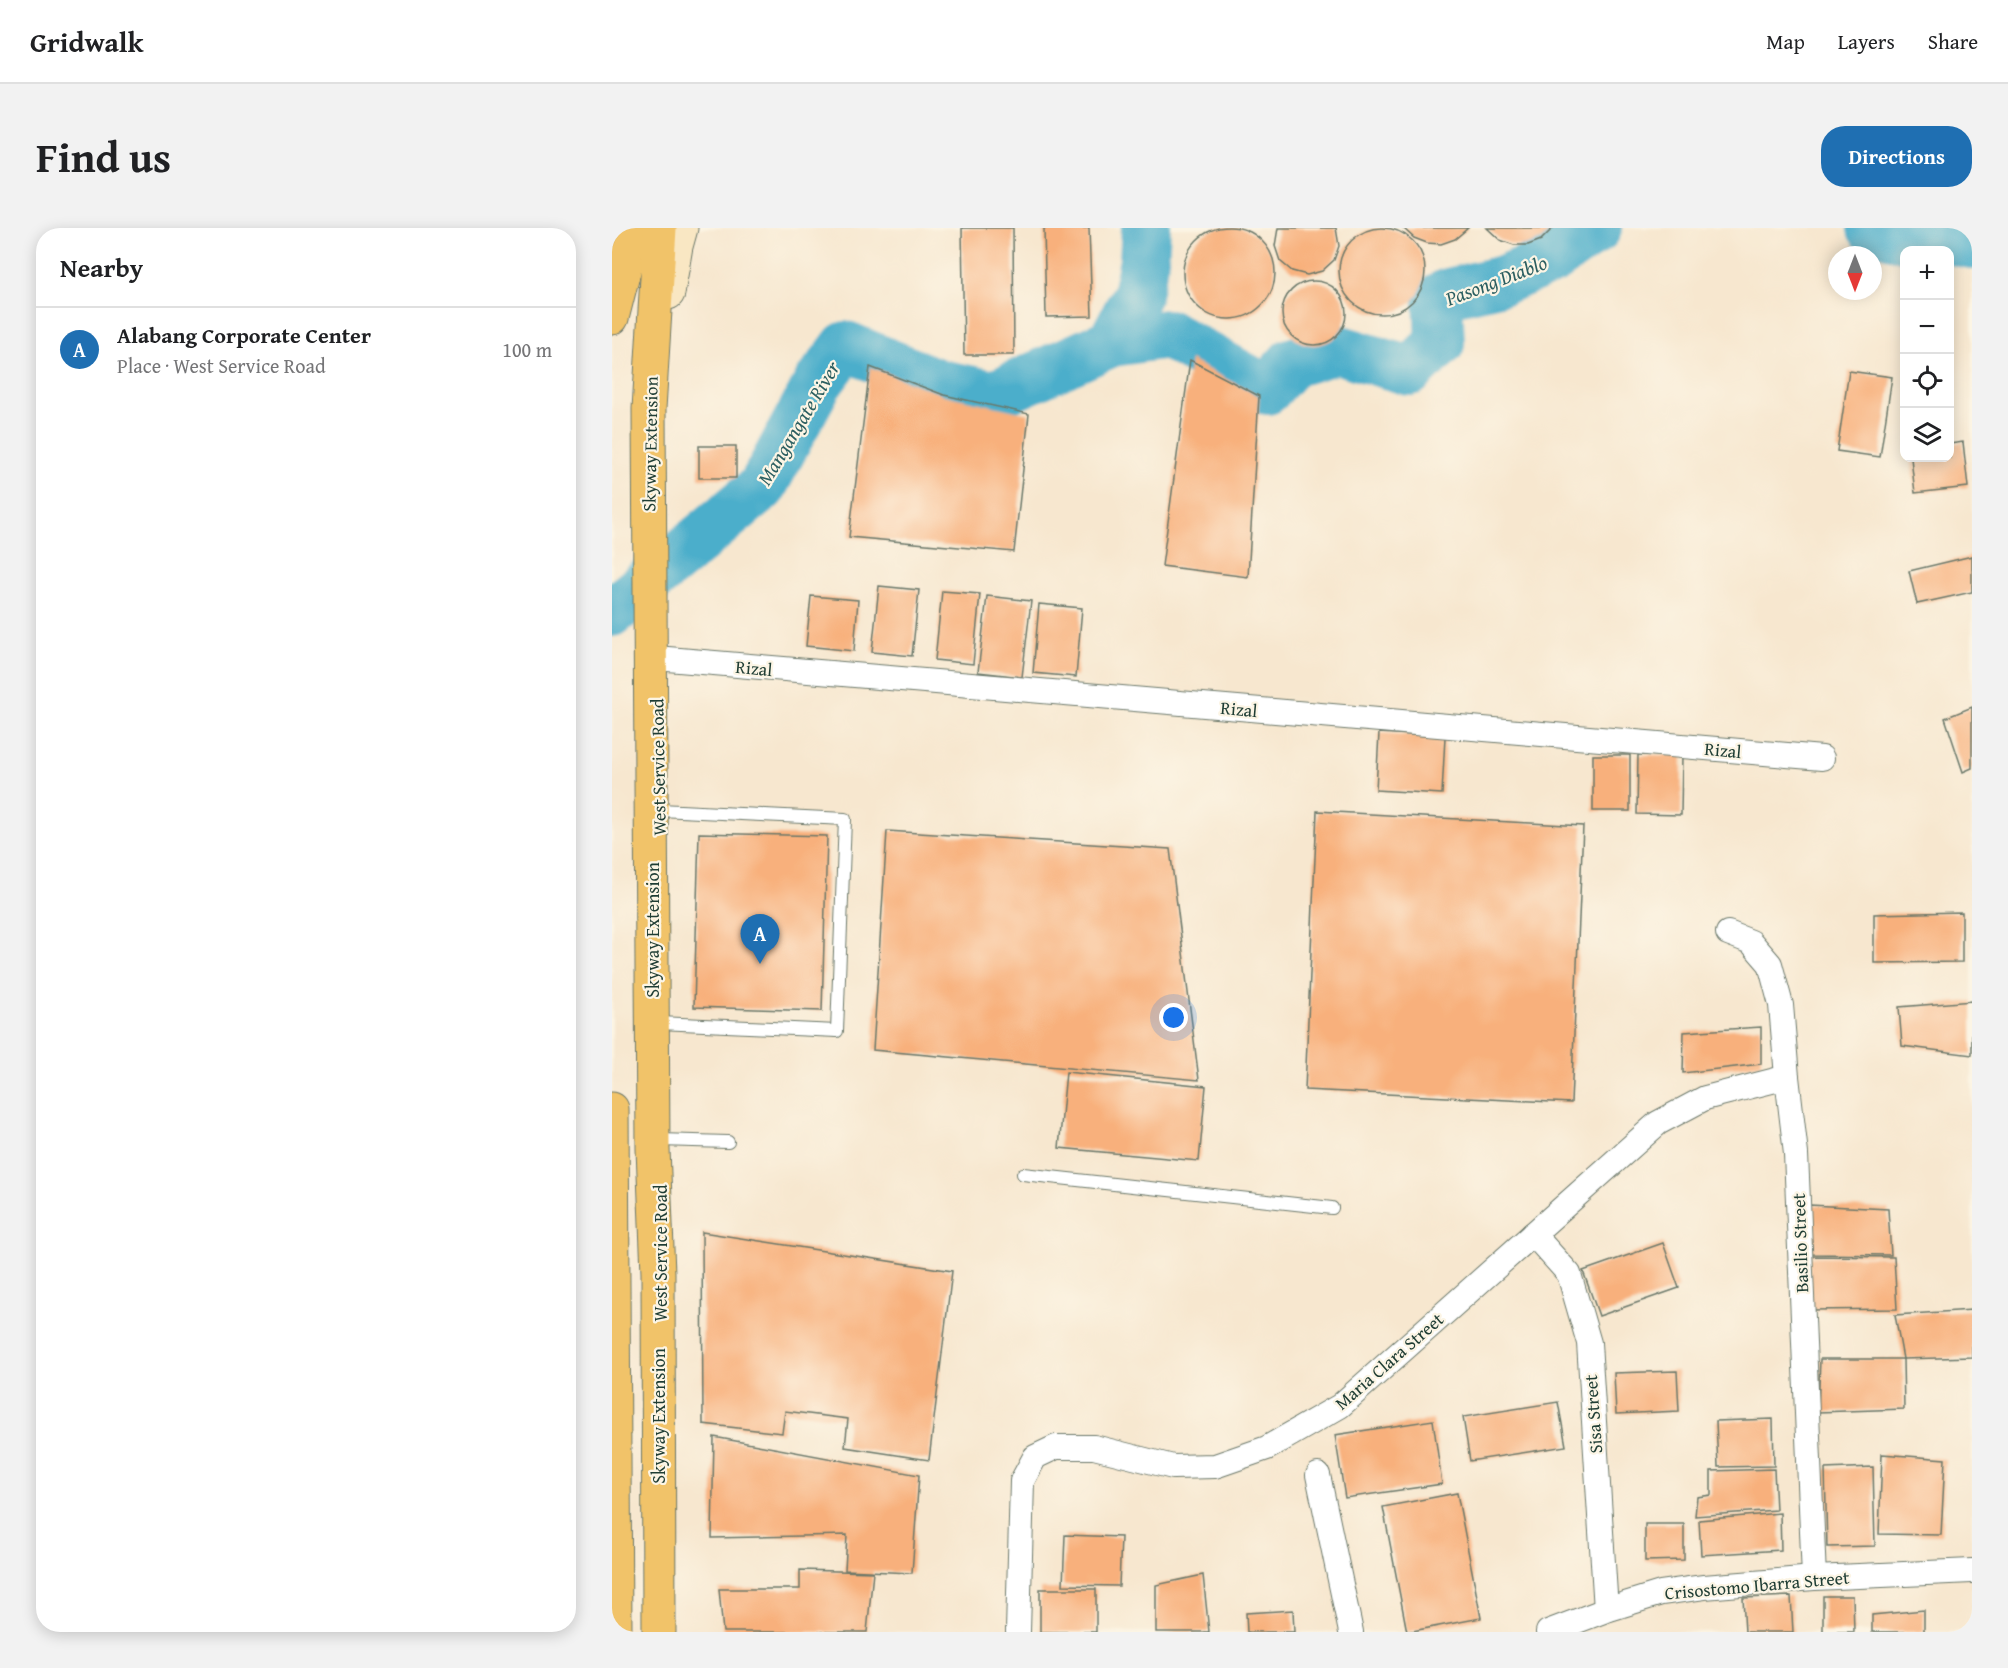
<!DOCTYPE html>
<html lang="en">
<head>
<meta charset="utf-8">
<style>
	:root { --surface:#fff; --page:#f2f2f2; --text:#202124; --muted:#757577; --line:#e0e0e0; --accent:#1f6fb2 }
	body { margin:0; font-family:"Gentium Book Plus",serif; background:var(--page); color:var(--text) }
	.controls { position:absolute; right:18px; top:18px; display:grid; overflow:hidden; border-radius:12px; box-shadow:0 3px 15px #0003 }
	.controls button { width:54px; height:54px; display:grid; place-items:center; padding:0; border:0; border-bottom:2px solid var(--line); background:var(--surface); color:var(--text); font:30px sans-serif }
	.compass { position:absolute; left:1216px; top:18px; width:54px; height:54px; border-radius:50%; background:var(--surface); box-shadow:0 3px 15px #0003; rotate:180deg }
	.you { position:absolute; left:562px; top:790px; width:21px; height:21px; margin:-15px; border:4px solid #fff; border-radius:50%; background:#1a73e8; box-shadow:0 0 0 9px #1a73e833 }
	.badge { display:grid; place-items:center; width:39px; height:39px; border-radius:50%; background:var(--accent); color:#fff; font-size:20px; font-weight:700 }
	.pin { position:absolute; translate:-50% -50px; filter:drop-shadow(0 2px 3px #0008) }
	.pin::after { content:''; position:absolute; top:32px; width:21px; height:18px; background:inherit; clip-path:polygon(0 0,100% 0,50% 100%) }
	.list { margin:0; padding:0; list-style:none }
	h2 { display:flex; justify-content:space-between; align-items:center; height:78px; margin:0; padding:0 24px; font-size:26px }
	h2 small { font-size:20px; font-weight:400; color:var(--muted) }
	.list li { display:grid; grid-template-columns:39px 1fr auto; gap:18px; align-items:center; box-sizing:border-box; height:84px; padding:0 24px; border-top:2px solid var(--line) }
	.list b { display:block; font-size:22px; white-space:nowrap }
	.list p { margin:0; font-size:20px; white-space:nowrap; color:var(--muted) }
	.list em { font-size:20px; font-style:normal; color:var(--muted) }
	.icon { flex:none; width:33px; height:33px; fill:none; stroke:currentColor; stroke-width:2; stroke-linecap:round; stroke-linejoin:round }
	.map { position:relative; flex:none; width:1360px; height:1404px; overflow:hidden; border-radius:24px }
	header { display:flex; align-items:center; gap:36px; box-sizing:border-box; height:84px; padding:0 30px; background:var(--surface); border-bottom:2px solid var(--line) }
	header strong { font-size:28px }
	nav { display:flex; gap:33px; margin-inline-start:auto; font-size:21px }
	.intro { display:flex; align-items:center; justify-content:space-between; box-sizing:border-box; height:144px; padding:0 36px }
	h1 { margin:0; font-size:42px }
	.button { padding:15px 27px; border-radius:24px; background:var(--accent); color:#fff; font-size:21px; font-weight:700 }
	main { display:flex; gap:36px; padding:0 36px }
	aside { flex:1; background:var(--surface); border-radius:24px; box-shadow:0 3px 15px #0003 }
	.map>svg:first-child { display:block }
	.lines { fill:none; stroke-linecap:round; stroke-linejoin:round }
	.river { stroke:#4caecb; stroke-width:50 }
	.building { fill:#f8b07b }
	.service-casing { stroke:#6b786a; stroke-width:14 }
	.minor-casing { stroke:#6b786a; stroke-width:26 }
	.secondary-casing { stroke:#6b786a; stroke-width:35 }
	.motorway-casing { stroke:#6b786a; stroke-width:35 }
	.service { stroke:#fff; stroke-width:12 }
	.minor { stroke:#fff; stroke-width:24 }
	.secondary { stroke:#f9e7c3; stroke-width:33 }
	.motorway { stroke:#f1c369; stroke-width:33 }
	.labels { text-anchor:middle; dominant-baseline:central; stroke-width:4.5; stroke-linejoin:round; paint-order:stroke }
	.street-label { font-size:18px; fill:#1f3d34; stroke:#fcf5e5 }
	.water-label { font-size:20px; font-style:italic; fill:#2c5f61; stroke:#fcf5e5 }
</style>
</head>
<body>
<header>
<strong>Gridwalk</strong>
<nav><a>Map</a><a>Layers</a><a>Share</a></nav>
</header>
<div class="intro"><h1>Find us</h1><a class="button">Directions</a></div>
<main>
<aside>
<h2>Nearby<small></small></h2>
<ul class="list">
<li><span class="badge">A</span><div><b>Alabang Corporate Center</b><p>Place · West Service Road</p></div><em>100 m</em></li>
</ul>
</aside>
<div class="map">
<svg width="1360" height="1404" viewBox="0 0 1360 1404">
	<rect width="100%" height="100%" fill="#fcf5e5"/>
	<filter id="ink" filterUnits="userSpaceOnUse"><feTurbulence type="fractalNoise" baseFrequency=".0167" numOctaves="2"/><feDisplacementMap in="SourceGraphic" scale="12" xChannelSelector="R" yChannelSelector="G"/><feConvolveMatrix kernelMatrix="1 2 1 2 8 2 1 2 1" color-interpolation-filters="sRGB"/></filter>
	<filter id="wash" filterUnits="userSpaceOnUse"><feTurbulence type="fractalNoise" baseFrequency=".008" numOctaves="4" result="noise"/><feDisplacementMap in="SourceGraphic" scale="24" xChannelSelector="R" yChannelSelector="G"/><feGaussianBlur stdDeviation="1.35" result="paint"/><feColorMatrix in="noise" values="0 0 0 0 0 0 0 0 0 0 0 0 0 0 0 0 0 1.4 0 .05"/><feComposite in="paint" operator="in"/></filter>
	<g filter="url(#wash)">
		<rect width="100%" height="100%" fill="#f7e7cf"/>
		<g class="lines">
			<!-- river -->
			<g class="river">
				<polyline points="1260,0 1294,10 1340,12 1360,16"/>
				<polyline points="500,114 525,66 532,33 534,0"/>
				<polyline points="0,384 150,259 206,155 234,118 327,156 382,167 500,114 555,106 655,162 679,135 725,121 798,143 828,115 826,70 836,65 891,52 941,31 985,0"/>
			</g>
		</g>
		<g id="blocks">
			<!-- building -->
			<g class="building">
				<circle cx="617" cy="45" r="46"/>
				<circle cx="770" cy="43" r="43"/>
				<polygon points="350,0 401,0 402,127 352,127"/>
				<polygon points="432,0 477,0 480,88 434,89"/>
				<polygon points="666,0 724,0 727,18 722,32 710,43 695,47 680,43 668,33 663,18"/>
				<polygon points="791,0 856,0 843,11 829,16 815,15 802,10"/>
				<polygon points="875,0 941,0 929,12 916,17 902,17 888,12"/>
				<circle cx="702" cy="85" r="32"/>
				<polygon points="578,132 647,168 636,349 550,338"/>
				<polygon points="258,139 332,167 417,186 402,324 237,309"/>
				<polygon points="1237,143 1280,149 1268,229 1225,223"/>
				<polygon points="1351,214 1356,259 1303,265 1299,230 1338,230 1338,216"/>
				<rect x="87" y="218" width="37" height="32"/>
				<polygon points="1360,328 1360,364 1305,376 1297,343"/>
				<polygon points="267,358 307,362 300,428 260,424"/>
				<polygon points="330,363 368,366 361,436 323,432"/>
				<polygon points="199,368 246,372 242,423 194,418"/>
				<polygon points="375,368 419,373 410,449 366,444"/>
				<polygon points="427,376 470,380 464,449 421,445"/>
				<polygon points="1360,479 1360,540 1351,544 1333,490"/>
				<polygon points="767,505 833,509 830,566 764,562"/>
				<rect x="981" y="527" width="37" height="56"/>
				<polygon points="1026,527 1070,527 1069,587 1025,586"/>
				<polygon points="705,583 971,598 959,875 693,862"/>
				<polygon points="275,603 558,621 587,852 261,822"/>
				<polygon points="87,605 215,608 210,783 82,779"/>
				<polygon points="1350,684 1350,734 1262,735 1262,686"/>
				<polygon points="1360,773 1360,827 1290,818 1287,779"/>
				<polygon points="1149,799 1149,836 1071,845 1072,804"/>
				<polygon points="454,844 594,858 587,933 447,920"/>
				<polygon points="1197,977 1276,981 1279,1027 1198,1026"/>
				<polygon points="90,1004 340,1043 317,1232 233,1219 236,1191 173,1183 170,1205 91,1196"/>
				<polygon points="1051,1015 1067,1060 987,1088 971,1043"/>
				<polygon points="1197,1028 1282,1029 1285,1081 1198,1082"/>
				<polygon points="1360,1082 1360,1129 1291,1131 1283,1087"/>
				<polygon points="1208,1131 1291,1131 1292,1181 1206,1184"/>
				<polygon points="1065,1143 1067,1183 1004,1186 1002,1145"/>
				<polygon points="946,1174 954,1218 858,1233 851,1189"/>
				<polygon points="1161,1191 1162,1238 1106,1239 1104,1193"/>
				<polygon points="821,1192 830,1256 733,1270 723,1207"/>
				<polygon points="102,1209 307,1247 300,1345 233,1342 235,1307 100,1310"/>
				<polygon points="1270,1226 1333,1231 1329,1307 1267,1306"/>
				<polygon points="1261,1239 1263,1318 1215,1319 1213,1241"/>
				<polygon points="1162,1241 1164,1282 1083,1288 1085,1269 1099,1267 1099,1243"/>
				<polygon points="845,1265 869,1390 795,1404 771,1279"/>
				<polygon points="1168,1285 1169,1322 1089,1327 1087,1292"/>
				<polygon points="1033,1296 1072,1296 1072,1332 1033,1333"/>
				<polygon points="453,1307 509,1309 507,1358 451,1357"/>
				<polygon points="188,1342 261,1344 255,1404 111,1404 107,1361 188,1361"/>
				<polygon points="591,1347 597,1404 544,1404 544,1357"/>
				<rect x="428" y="1361" width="56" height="43"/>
				<polygon points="1179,1368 1181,1404 1133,1404 1131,1370"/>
				<polygon points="1211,1368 1241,1368 1242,1404 1211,1404"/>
				<polygon points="681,1382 682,1404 635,1404 634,1385"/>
				<polygon points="1312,1382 1312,1404 1260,1404 1260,1387"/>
			</g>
		</g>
	</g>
	<g filter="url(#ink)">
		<use href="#blocks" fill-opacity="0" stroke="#6b786a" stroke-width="1.5"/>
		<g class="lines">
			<defs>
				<g id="service">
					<polyline points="47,795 225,803 233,591 48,582"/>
					<polyline points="47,912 116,914"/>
					<polyline points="411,946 720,980"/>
				</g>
				<g id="minor">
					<polyline points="44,430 1210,530"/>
					<polyline points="1116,705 1139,714 1158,736 1169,777 1175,849 1184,926 1202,1350"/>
					<polyline points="921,1006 957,1046 977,1115 994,1382"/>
					<polyline points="706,1247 739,1404"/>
					<polyline points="406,1404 410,1253 423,1229 444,1219 482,1219 561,1239 603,1238 655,1220 728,1178 1046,895 1093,870 1175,849"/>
					<polyline points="936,1404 994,1382 1049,1365 1092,1359 1202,1350 1360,1343"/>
				</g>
				<polyline id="secondary" points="56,65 64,18 69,0"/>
				<g id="motorway">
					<polyline points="0,90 16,27 27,0"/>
					<polyline points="0,881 3,1404"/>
					<polyline points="47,1404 46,1045 41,921 37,181 48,0"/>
				</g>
			</defs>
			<!-- service casing -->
			<use href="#service" class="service-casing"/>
			<!-- minor casing -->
			<use href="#minor" class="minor-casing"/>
			<!-- secondary casing -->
			<use href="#secondary" class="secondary-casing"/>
			<!-- motorway casing -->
			<use href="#motorway" class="motorway-casing"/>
			<!-- service -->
			<use href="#service" class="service"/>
			<!-- minor -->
			<use href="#minor" class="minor"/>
			<!-- secondary -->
			<use href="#secondary" class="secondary"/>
			<!-- motorway -->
			<use href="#motorway" class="motorway"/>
		</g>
	</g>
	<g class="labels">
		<!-- street labels -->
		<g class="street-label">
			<text transform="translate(38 216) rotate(-89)">Skyway Extension</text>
			<text transform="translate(142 440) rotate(5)">Rizal</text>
			<text transform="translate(627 481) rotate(5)">Rizal</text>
			<text transform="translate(1111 522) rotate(5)">Rizal</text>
			<text transform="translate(46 539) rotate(-91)">West Service Road</text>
			<text transform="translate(40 702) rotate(-90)">Skyway Extension</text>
			<text transform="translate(1188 1015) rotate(-92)">Basilio Street</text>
			<text transform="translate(48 1025) rotate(-90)">West Service Road</text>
			<text transform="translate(777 1133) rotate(-41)">Maria Clara Street</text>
			<text transform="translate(981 1186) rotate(-94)">Sisa Street</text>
			<text transform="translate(46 1188) rotate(-90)">Skyway Extension</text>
			<text transform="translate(1145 1357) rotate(-5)">Crisostomo Ibarra Street</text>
		</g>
		<!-- water labels -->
		<g class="water-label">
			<text transform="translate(884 52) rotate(-21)">Pasong Diablo</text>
			<text transform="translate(186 195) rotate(-59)">Mangangate River</text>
		</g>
	</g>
</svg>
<div class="controls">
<button>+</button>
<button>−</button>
<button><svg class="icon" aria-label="locate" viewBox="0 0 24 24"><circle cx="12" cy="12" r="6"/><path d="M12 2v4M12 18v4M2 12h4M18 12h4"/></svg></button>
<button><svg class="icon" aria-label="layers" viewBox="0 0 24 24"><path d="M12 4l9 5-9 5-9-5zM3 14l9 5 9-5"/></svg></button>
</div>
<svg class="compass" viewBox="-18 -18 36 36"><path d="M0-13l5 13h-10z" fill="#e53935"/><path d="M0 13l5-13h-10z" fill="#757577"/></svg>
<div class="you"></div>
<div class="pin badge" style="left:148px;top:736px">A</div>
</div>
</main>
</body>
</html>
